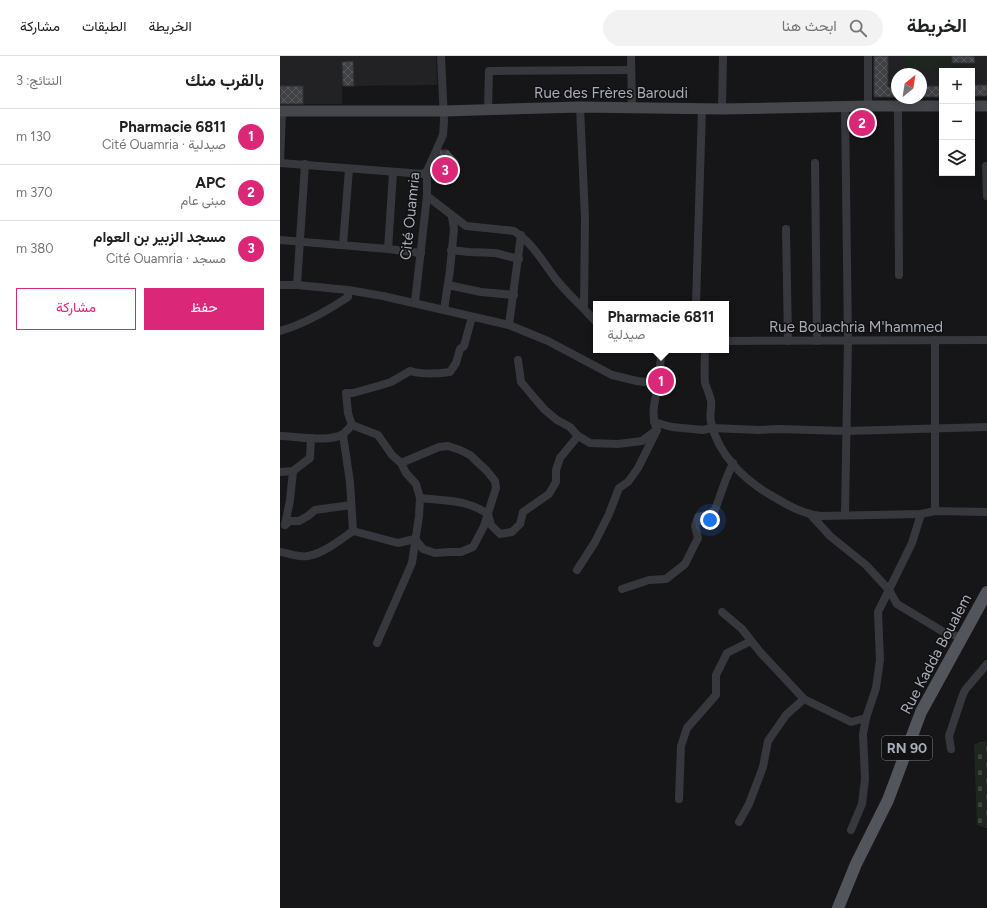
<!DOCTYPE html>
<html lang="ar">
<head>
<meta charset="utf-8">
<style>
	:root { --surface:#fff; --page:#f2f2f2; --text:#202124; --muted:#757577; --line:#e0e0e0; --accent:#db2777 }
	body { margin:0; font-family:Figtree,Vazirmatn,sans-serif; background:var(--page); color:var(--text); direction:rtl }
	.controls { position:absolute; right:12px; top:12px; display:grid; overflow:hidden; border-radius:0px; box-shadow:0 2px 10px #0003 }
	.controls button { width:36px; height:36px; display:grid; place-items:center; padding:0; border:0; border-bottom:1px solid var(--line); background:var(--surface); color:var(--text); font:20px sans-serif }
	.compass { position:absolute; left:611px; top:12px; width:36px; height:36px; border-radius:50%; background:var(--surface); box-shadow:0 2px 10px #0003; rotate:30deg }
	.you { position:absolute; left:430px; top:464px; width:14px; height:14px; margin:-10px; border:3px solid #fff; border-radius:50%; background:#1a73e8; box-shadow:0 0 0 6px #1a73e833 }
	.badge { display:grid; place-items:center; width:26px; height:26px; border-radius:50%; background:var(--accent); color:#fff; font-size:13px; font-weight:700 }
	.pin { position:absolute; translate:-50% -50%; border:2px solid #fff; box-shadow:0 1px 4px #0006 }
	.popup { position:absolute; left:313px; top:245px; width:136px; height:52px; box-sizing:border-box; display:grid; place-content:center; border-radius:0px; background:var(--surface); filter:drop-shadow(0 1px 3px #0005); font-size:13px; white-space:nowrap; color:var(--muted) }
	.popup b { font-size:15px; color:var(--text) }
	.popup::after { content:''; position:absolute; left:50%; top:100%; margin-left:-8px; border:8px solid transparent; border-top-color:var(--surface) }
	.list { margin:0; padding:0; list-style:none }
	h2 { display:flex; justify-content:space-between; align-items:center; height:52px; margin:0; padding:0 16px; font-size:17px }
	h2 small { font-size:13px; font-weight:400; color:var(--muted) }
	.list li { display:grid; grid-template-columns:26px 1fr auto; gap:12px; align-items:center; box-sizing:border-box; height:56px; padding:0 16px; border-top:1px solid var(--line) }
	.list b { display:block; font-size:15px; white-space:nowrap }
	.list p { margin:0; font-size:13px; white-space:nowrap; color:var(--muted) }
	.list em { font-size:13px; font-style:normal; color:var(--muted) }
	.actions { display:flex; gap:8px; padding:12px 16px }
	.actions a { flex:1; padding:9px 0; border:1px solid var(--accent); border-radius:0px; text-align:center; font-size:14px; color:var(--accent) }
	.actions .main { background:var(--accent); color:#fff }
	.icon { flex:none; width:22px; height:22px; fill:none; stroke:currentColor; stroke-width:2; stroke-linecap:round; stroke-linejoin:round }
	.map { position:relative; flex:none; width:707px; height:852px; overflow:hidden; direction:ltr }
	header { display:flex; align-items:center; gap:24px; box-sizing:border-box; height:56px; padding:0 20px; background:var(--surface); border-bottom:1px solid var(--line) }
	header strong { font-size:19px }
	nav { display:flex; gap:22px; margin-inline-start:auto; font-size:14px }
	.search { width:280px; height:36px; background:var(--page); display:flex; align-items:center; gap:10px; box-sizing:border-box; padding:0 14px; border-radius:22px; color:var(--muted); font-size:15px }
	main { display:flex }
	aside { flex:1; background:var(--surface) }
	.map>svg:first-child { display:block }
	.built { fill:#222225 }
	.cemetery { fill:url(#cemetery-stones) }
	.pitch { fill:#1e261f }
	.building { fill:url(#building-cross-hatch); stroke:#303034 }
	.lines { fill:none; stroke-linecap:round; stroke-linejoin:round }
	.street { stroke:#37383d; stroke-width:8 }
	.secondary { stroke:#45474d; stroke-width:11 }
	.primary { stroke:#53555c; stroke-width:12 }
	.labels { text-anchor:middle; dominant-baseline:central; stroke-width:3; stroke-linejoin:round; paint-order:stroke }
	.shield { fill:#111113; stroke:#7b7e86; stroke-width:1 }
	.shield-label { font-size:14px; font-weight:bold; fill:#a8adb8 }
	.street-label { font-size:15px; fill:#a8adb8; stroke:#111113 }
</style>
</head>
<body>
<header>
<strong>الخريطة</strong>
<div class="search"><svg class="icon" aria-label="search" viewBox="0 0 24 24"><circle cx="10" cy="10" r="6"/><path d="M15 15l6 6"/></svg>ابحث هنا</div>
<nav><a>الخريطة</a><a>الطبقات</a><a>مشاركة</a></nav>
</header>
<main>
<div class="map">
<svg width="707" height="852" viewBox="0 0 707 852">
	<defs>
		<pattern id="cemetery-stones" width="16" height="16" patternUnits="userSpaceOnUse"><rect width="16" height="16" fill="#1e261f"/><path d="M2 7V4a2 2 0 0 1 4 0v3zM10 15v-3a2 2 0 0 1 4 0v3z" fill="#3c433d"/></pattern>
		<pattern id="building-cross-hatch" width="8" height="8" patternUnits="userSpaceOnUse"><rect width="8" height="8" fill="#404145"/><path d="M0 0l8 8M0 8l8-8" fill="none" stroke="#595a5e"/></pattern>
	</defs>
	<rect width="100%" height="100%" fill="#161618"/>
	<!-- built -->
	<g class="built">
		<polygon points="0,0 156,0 157,29 62,30 62,48 0,48"/>
		<polygon points="594,0 707,0 707,40 692,40 692,15 662,15 662,41 641,41 641,18 617,18 617,41 594,41"/>
	</g>
	<!-- cemetery -->
	<polygon class="cemetery" points="707,685 707,772 697,769 694,688"/>
	<!-- pitch -->
	<rect class="pitch" x="623" y="0" width="49" height="14"/>
	<!-- building -->
	<g class="building">
		<polygon points="594,0 608,0 608,31 617,31 617,41 594,41"/>
		<polygon points="672,0 694,0 695,7 672,7"/>
		<polygon points="73,5 74,30 63,30 62,6"/>
		<rect x="692" y="29" width="15" height="11"/>
		<rect x="0" y="30" width="23" height="18"/>
		<rect x="641" y="30" width="21" height="11"/>
		<polygon points="160,94 168,94 178,105 173,127 153,123"/>
	</g>
	<g class="lines">
		<!-- street -->
		<g class="street">
			<polyline points="351,0 352,52"/>
			<polyline points="588,50 588,0"/>
			<polyline points="618,50 619,219"/>
			<polyline points="300,51 305,162 304,253 316,266"/>
			<polyline points="208,53 209,15 351,14"/>
			<polyline points="442,53 443,0"/>
			<polyline points="0,106 2,55"/>
			<polyline points="0,107 143,118 147,115"/>
			<polyline points="535,107 537,285"/>
			<polyline points="706,110 707,140"/>
			<path d="M147 140 186 170 234 175C251 186 259 200 270 215 279 229 292 241 304 253"/>
			<polyline points="506,173 508,285"/>
			<polyline points="0,184 108,193 113,117"/>
			<polyline points="63,189 69,113"/>
			<polyline points="108,193 141,197"/>
			<polyline points="171,194 189,196 215,197 239,203"/>
			<polyline points="0,229 17,229 68,234 103,240 229,269 268,285 332,319 357,325 378,328"/>
			<polyline points="17,229 25,108"/>
			<polyline points="168,229 201,236 234,239"/>
			<polyline points="135,246 147,140 147,115 163,79 164,65 161,0"/>
			<polyline points="416,248 422,53"/>
			<polyline points="164,254 170,214 174,173 172,161"/>
			<polyline points="229,269 241,179"/>
			<path d="M0 275C24 268 47 255 68 241V234"/>
			<polyline points="446,285 707,284"/>
			<path d="M425 294C425 305 424 317 425 327 427 333 430 339 431 345 432 352 429 359 431 366 438 399 465 425 494 441 509 450 523 458 541 460L641 458 655 455 707 456"/>
			<polyline points="238,304 241,326 257,345 265,354 277,364 290,371 298,380 310,387 338,388 362,385 374,376"/>
			<polyline points="374,366 392,371 423,374 432,372 479,374 498,373 566,375 707,371"/>
			<polyline points="72,369 98,379 112,399 121,407 126,417 136,428 140,442 139,460 132,507 97,587"/>
			<path d="M72 369 68 357 66 337H73L98 330 111 326 130 315C143 319 156 318 170 316L176 307 180 293 184 290 192 261"/>
			<polyline points="63,379 70,426 73,475"/>
			<path d="M0 380C17 380 48 387 63 378 66 376 69 372 72 369"/>
			<polyline points="0,416 13,415 30,402 31,382"/>
			<path d="M140 442C165 445 186 443 208 458"/>
			<polyline points="655,455 655,284"/>
			<polyline points="208,458 211,469 220,478 232,476 240,468 243,456 269,438 276,426 276,414 280,402 298,380"/>
			<polyline points="531,459 550,480 586,509 609,534 617,548 662,575 682,582"/>
			<polyline points="565,459 568,284 565,50"/>
			<polyline points="5,469 10,465 19,465 28,460 35,454 71,449"/>
			<polyline points="5,469 10,444 13,415"/>
			<path d="M0 496C9 497 19 502 28 500 44 497 60 484 73 475L118 487 135 483 143 493 155 497 169 496H181L193 491 204 470 216 432 215 425 207 415 190 399 180 394 168 390 159 391 121 407"/>
			<path d="M297 514 315 486 329 458 339 432 348 426 358 412 377 374C371 359 374 349 377 334 379 321 380 307 382 294"/>
			<polyline points="342,533 369,524 386,523 405,508 418,482 415,470 418,461 426,459 435,454 446,423 453,407"/>
			<polyline points="442,556 462,573 480,596 524,643 571,666 586,662"/>
			<polyline points="671,693 669,680 682,641 685,634 707,608"/>
			<polyline points="399,743 401,690 407,672 436,639 436,619 447,597 471,585"/>
			<polyline points="459,766 469,748 483,711 488,685 506,659 524,643"/>
			<polyline points="571,774 582,748 585,723 583,678 586,662 596,632 600,604 598,556 632,487 641,458"/>
		</g>
		<!-- secondary -->
		<g class="secondary">
			<polyline points="692,50 707,50"/>
			<polyline points="0,55 164,55 300,51 442,53 588,50 662,50"/>
		</g>
		<!-- primary -->
		<polyline class="primary" points="558,852 576,808 608,744 641,656 707,536"/>
	</g>
	<g class="labels">
		<!-- shield labels -->
		<rect class="shield" x="602" y="680" width="50" height="24" rx="3"/>
		<g class="shield-label">
			<text x="627" y="692">RN 90</text>
		</g>
		<!-- street labels -->
		<g class="street-label">
			<text x="331" y="37">Rue des Frères Baroudi</text>
			<text transform="translate(130 160) rotate(-84)">Cité Ouamria</text>
			<text x="576" y="271">Rue Bouachria M'hammed</text>
			<text transform="translate(656 598) rotate(-62)">Rue Kadda Boualem</text>
		</g>
	</g>
</svg>
<div class="controls">
<button>+</button>
<button>−</button>
<button><svg class="icon" aria-label="layers" viewBox="0 0 24 24"><path d="M12 4l9 5-9 5-9-5zM3 14l9 5 9-5"/></svg></button>
</div>
<svg class="compass" viewBox="-18 -18 36 36"><path d="M0-13l5 13h-10z" fill="#e53935"/><path d="M0 13l5-13h-10z" fill="#757577"/></svg>
<div class="you"></div>
<div class="pin badge" style="left:381px;top:325px">1</div>
<div class="popup"><b>Pharmacie 6811</b>صيدلية</div>
<div class="pin badge" style="left:582px;top:67px">2</div>
<div class="pin badge" style="left:165px;top:114px">3</div>
</div>
<aside>
<h2>بالقرب منك<small>النتائج: 3</small></h2>
<ul class="list">
<li><span class="badge">1</span><div><b>Pharmacie 6811</b><p>صيدلية · Cité Ouamria</p></div><em>130 m</em></li>
<li><span class="badge">2</span><div><b>APC</b><p>مبنى عام</p></div><em>370 m</em></li>
<li><span class="badge">3</span><div><b>مسجد الزبير بن العوام</b><p>مسجد · Cité Ouamria</p></div><em>380 m</em></li>
</ul>
<div class="actions"><a class="main">حفظ</a><a>مشاركة</a></div>
</aside>
</main>
</body>
</html>
